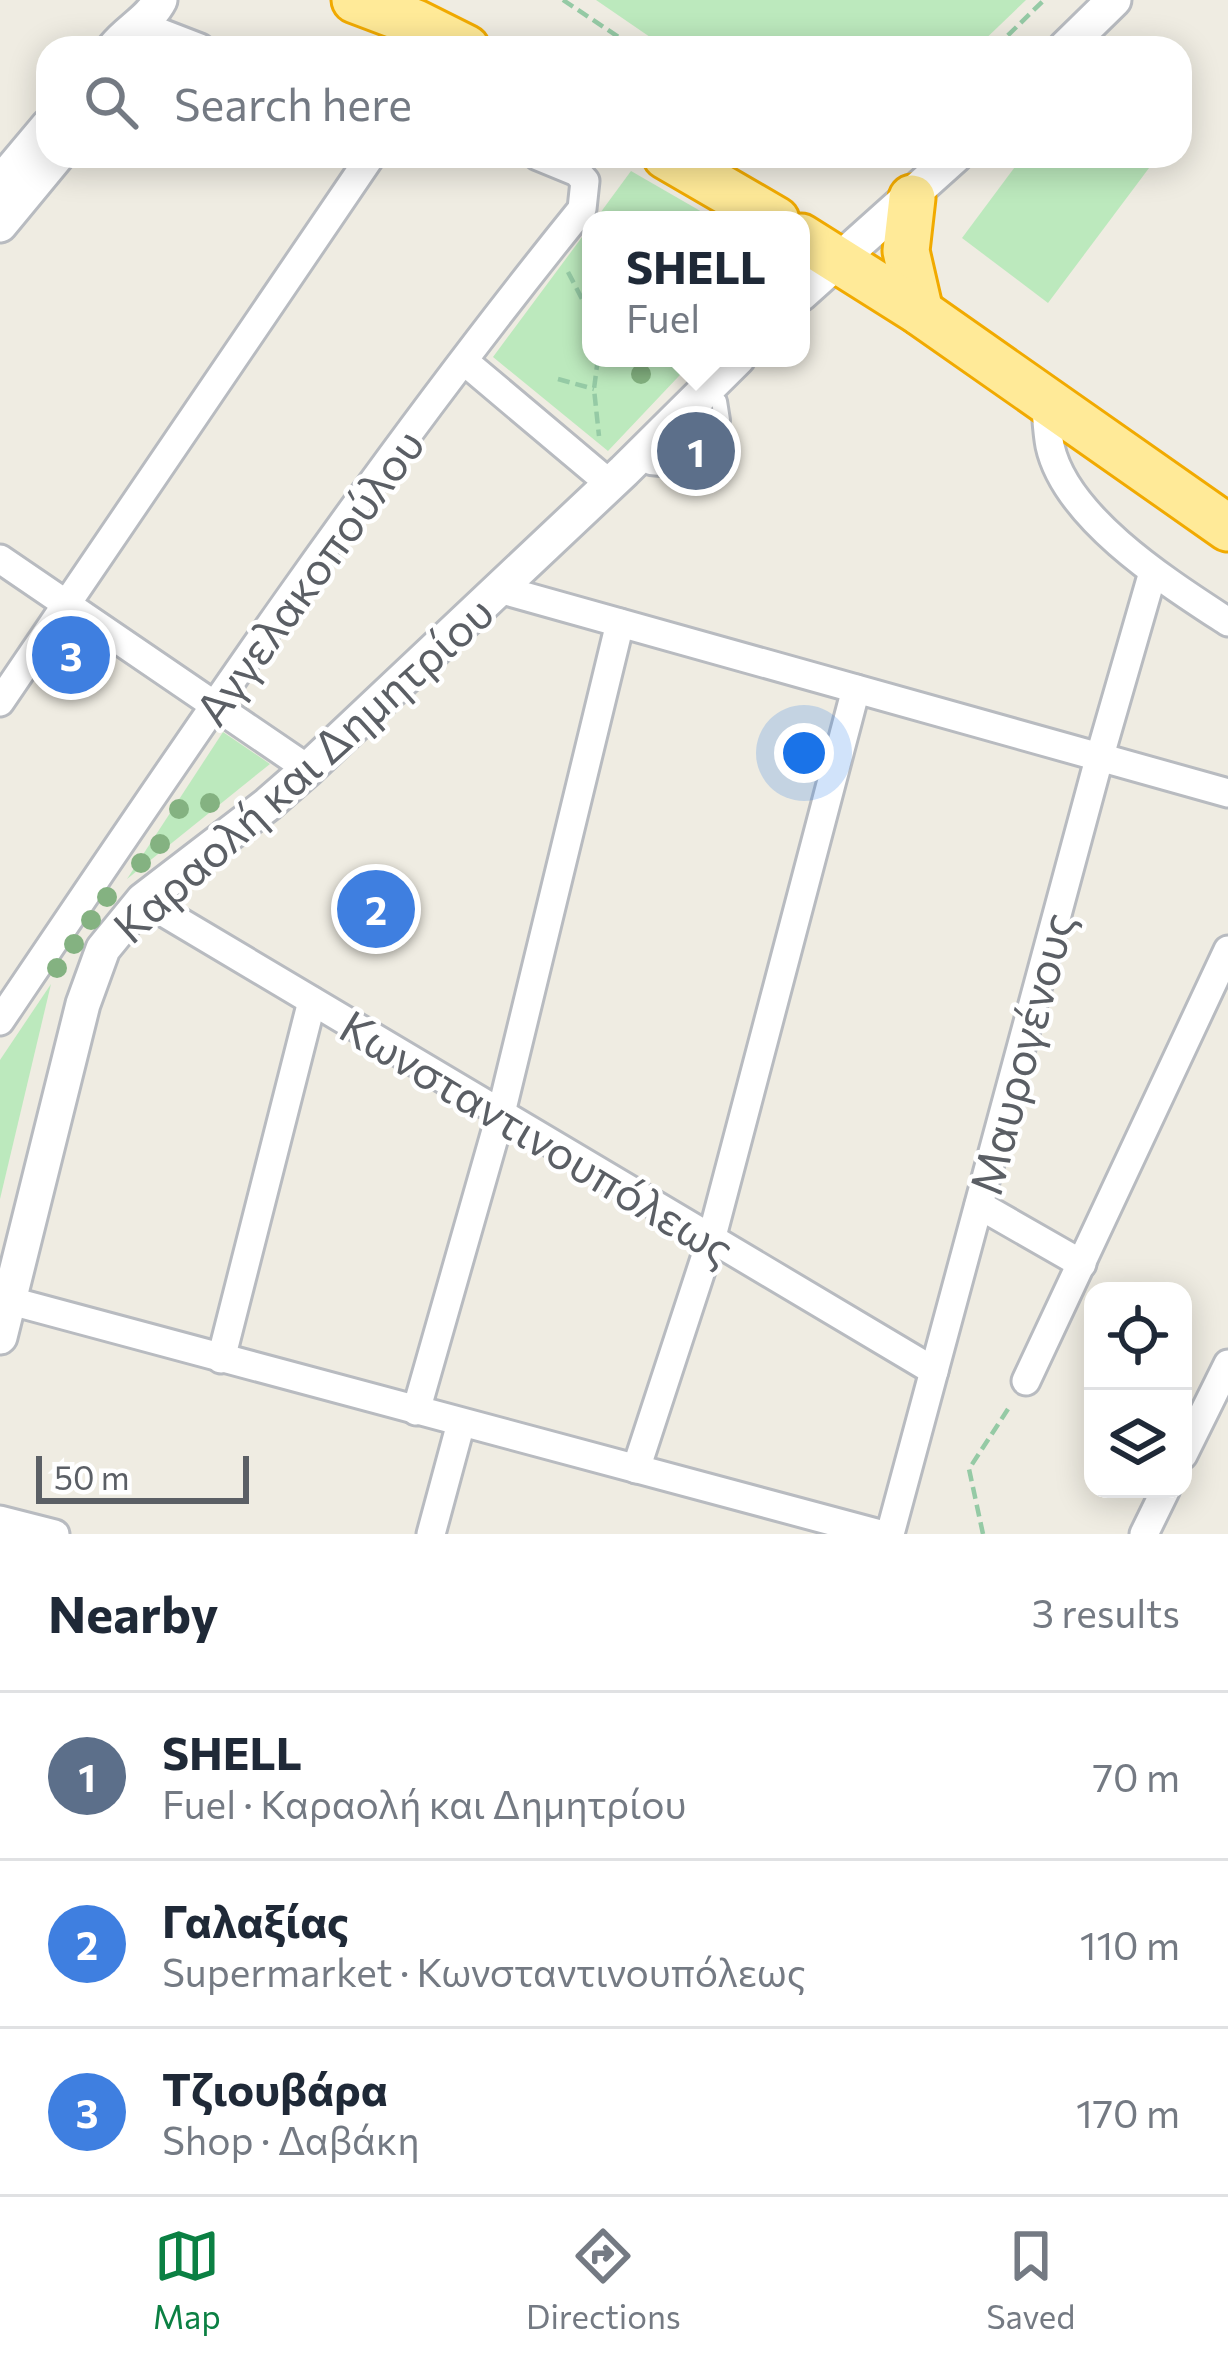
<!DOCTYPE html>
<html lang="en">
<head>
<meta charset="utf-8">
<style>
	:root { --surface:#fff; --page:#f6f6f7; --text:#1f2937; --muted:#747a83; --line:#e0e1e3; --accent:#0b8043 }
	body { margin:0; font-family:Commissioner,sans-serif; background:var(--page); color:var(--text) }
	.controls { position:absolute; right:36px; bottom:36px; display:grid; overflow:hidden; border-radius:24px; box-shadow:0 6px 30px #0003 }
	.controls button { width:108px; height:108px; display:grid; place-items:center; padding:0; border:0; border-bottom:3px solid var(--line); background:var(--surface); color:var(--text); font:60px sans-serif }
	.scale { position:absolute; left:36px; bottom:30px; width:213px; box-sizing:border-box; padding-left:12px; border:6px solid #5b5f65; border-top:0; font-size:33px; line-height:42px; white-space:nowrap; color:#5b5f65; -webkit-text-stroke:9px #fff; paint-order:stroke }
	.you { position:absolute; left:804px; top:753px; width:42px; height:42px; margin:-30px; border:9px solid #fff; border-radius:50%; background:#1a73e8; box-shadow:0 0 0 18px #1a73e833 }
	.badge { display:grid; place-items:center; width:78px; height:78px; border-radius:50%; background:var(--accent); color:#fff; font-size:39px; font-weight:700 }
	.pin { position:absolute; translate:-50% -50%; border:6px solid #fff; box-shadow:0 3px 12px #0006 }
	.popup { position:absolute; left:582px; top:211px; width:228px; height:156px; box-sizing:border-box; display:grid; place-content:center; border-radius:24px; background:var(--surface); filter:drop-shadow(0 3px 9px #0005); font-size:39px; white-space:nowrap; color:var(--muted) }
	.popup b { font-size:45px; color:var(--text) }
	.popup::after { content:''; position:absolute; left:50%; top:100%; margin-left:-24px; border:24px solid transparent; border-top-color:var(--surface) }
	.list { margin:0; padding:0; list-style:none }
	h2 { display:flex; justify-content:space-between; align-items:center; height:156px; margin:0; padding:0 48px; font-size:51px }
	h2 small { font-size:39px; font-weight:400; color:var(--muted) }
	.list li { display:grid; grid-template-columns:78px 1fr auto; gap:36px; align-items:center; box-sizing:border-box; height:168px; padding:0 48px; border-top:3px solid var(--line) }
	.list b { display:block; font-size:45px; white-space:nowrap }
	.list p { margin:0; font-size:39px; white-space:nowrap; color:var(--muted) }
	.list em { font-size:39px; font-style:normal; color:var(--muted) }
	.icon { flex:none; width:66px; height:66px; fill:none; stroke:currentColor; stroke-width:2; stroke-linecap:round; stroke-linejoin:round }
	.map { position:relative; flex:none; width:1228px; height:1534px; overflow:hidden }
	.search { position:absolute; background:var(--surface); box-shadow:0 6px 30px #0003; left:36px; right:36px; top:36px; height:132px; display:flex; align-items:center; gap:30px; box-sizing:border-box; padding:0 42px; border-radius:36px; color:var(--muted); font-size:45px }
	.sheet { height:660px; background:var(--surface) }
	nav { display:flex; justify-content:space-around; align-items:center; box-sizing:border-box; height:168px; border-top:3px solid var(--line); background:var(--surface); font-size:33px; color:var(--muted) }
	nav a { display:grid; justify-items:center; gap:6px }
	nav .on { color:var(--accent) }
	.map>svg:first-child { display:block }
	.green { fill:#bce9bd }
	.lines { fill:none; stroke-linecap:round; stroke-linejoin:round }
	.service-casing { stroke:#b8bbc0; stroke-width:20 }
	.minor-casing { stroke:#b8bbc0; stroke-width:33 }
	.tertiary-casing { stroke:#b8bbc0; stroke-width:39 }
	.trunk-casing { stroke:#f1aa00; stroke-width:51 }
	.path { stroke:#95caa5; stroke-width:4.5; stroke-dasharray:12 6; stroke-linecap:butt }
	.service { stroke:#fff; stroke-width:14 }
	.minor { stroke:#fff; stroke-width:27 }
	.tertiary { stroke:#fff; stroke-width:33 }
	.trunk { stroke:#ffea98; stroke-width:45 }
	.tree { fill:#84b281 }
	.labels { text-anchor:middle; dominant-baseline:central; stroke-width:9; stroke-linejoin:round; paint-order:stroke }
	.street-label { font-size:45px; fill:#5b5f65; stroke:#fff }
</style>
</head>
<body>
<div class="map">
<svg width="1228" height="1534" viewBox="0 0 1228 1534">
	<rect width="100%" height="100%" fill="#efece2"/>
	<!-- green -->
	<g class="green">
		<polygon points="596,0 1026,0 976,48 666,48"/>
		<polygon points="1023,156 1158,156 1048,303 962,238"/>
		<polygon points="631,171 716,220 595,220"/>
		<polygon points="591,225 591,358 696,358 608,451 493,357"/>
		<polygon points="223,732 270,764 127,879"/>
		<polygon points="51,984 0,1199 0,1060"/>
	</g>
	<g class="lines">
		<defs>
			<polyline id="service" points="650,467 671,469 722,420 719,401"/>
			<g id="minor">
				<polyline points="156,31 200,48"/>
				<polyline points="464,361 610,484"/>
				<path d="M1045 399C1047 415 1047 431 1050 446 1066 519 1170 584 1228 622"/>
				<polyline points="0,559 308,769"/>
				<polyline points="499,589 1228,793"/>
				<polyline points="0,702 371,156"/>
				<polyline points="143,900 934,1371"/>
				<path d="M0 1021C186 745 372 468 582 209L585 181 577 172 538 156"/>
				<polyline points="979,1205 1082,1264"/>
				<polyline points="0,1298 880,1534"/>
				<polyline points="221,1359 312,1001"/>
				<polyline points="1026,1381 1228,950"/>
				<polyline points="416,1411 501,1113 620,623"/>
				<polyline points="1183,1455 1228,1364"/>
				<polyline points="636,1469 711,1240 856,689"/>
				<polyline points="0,1520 55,1534"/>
				<polyline points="431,1534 461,1423"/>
				<polyline points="890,1534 1099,759 1153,572"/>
				<polyline points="1144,1534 1166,1489"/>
			</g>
			<g id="tertiary">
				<path d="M114 48C128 30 150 20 160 0"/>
				<polyline points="1065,48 1114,0"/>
				<polyline points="0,183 48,126"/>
				<polyline points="0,225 57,156"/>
				<polyline points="801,294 955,156"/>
				<polyline points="0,1337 83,1004 103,949 143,900 268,804 308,769 624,471 738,358"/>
			</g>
			<g id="trunk">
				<polyline points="355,0 416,23 466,48"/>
				<polyline points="666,156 776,220"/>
				<polyline points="912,198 906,251 920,312"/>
				<polyline points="801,237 920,312 1228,528"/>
			</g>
		</defs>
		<!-- service casing -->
		<use href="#service" class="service-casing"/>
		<!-- minor casing -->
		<use href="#minor" class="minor-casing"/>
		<!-- tertiary casing -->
		<use href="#tertiary" class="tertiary-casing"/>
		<!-- trunk casing -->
		<use href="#trunk" class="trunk-casing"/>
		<!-- path -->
		<g class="path">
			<polyline points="563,0 635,48"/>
			<polyline points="995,48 1044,0"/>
			<polyline points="808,156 846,156"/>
			<polyline points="568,272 591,316"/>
			<polyline points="598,358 594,389 599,436"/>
			<polyline points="558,379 594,389"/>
			<polyline points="983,1534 969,1469 1010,1406"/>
		</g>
		<!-- service -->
		<use href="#service" class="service"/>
		<!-- minor -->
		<use href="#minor" class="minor"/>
		<!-- tertiary -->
		<use href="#tertiary" class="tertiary"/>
		<!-- trunk -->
		<use href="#trunk" class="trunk"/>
	</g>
	<!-- trees -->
	<g class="tree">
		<circle cx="641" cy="374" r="10"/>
		<circle cx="210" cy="803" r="10"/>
		<circle cx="179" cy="809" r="10"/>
		<circle cx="160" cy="844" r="10"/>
		<circle cx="141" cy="863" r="10"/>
		<circle cx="107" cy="897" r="10"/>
		<circle cx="91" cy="920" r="10"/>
		<circle cx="74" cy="944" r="10"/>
		<circle cx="57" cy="968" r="10"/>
	</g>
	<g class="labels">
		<!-- street labels -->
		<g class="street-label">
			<text transform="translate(308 576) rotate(-54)">Αγγελακοπούλου</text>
			<text transform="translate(302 768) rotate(-42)">Καραολή και Δημητρίου</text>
			<text transform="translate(1020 1053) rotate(-75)">Μαυρογένους</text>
			<text transform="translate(538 1136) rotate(31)">Κωνσταντινουπόλεως</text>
		</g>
	</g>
</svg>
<div class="controls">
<button><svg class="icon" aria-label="locate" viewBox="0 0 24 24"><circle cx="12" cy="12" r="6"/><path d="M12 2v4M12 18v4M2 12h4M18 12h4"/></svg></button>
<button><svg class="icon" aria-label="layers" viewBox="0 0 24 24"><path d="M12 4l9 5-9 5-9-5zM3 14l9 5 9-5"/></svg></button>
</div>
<div class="scale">50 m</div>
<div class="you"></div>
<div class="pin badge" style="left:696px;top:451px;background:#5c6f8a">1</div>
<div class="popup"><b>SHELL</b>Fuel</div>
<div class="pin badge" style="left:376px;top:909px;background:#3f7fe0">2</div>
<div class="pin badge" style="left:71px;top:655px;background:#3f7fe0">3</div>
<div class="search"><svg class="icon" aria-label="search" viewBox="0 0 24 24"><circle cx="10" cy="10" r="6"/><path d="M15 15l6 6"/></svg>Search here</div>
</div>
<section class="sheet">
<h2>Nearby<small>3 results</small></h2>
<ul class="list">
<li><span class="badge" style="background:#5c6f8a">1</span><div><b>SHELL</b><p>Fuel · Καραολή και Δημητρίου</p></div><em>70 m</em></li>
<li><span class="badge" style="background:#3f7fe0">2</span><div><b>Γαλαξίας</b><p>Supermarket · Κωνσταντινουπόλεως</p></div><em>110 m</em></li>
<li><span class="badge" style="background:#3f7fe0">3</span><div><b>Τζιουβάρα</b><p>Shop · Δαβάκη</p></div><em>170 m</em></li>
</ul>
</section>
<nav>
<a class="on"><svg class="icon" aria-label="map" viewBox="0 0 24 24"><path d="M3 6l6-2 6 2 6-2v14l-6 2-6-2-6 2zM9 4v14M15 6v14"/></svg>Map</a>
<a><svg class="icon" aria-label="directions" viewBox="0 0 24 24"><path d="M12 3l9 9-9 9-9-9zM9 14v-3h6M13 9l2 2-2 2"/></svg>Directions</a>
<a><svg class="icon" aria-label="saved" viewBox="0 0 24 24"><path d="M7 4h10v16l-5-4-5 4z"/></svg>Saved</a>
</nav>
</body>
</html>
